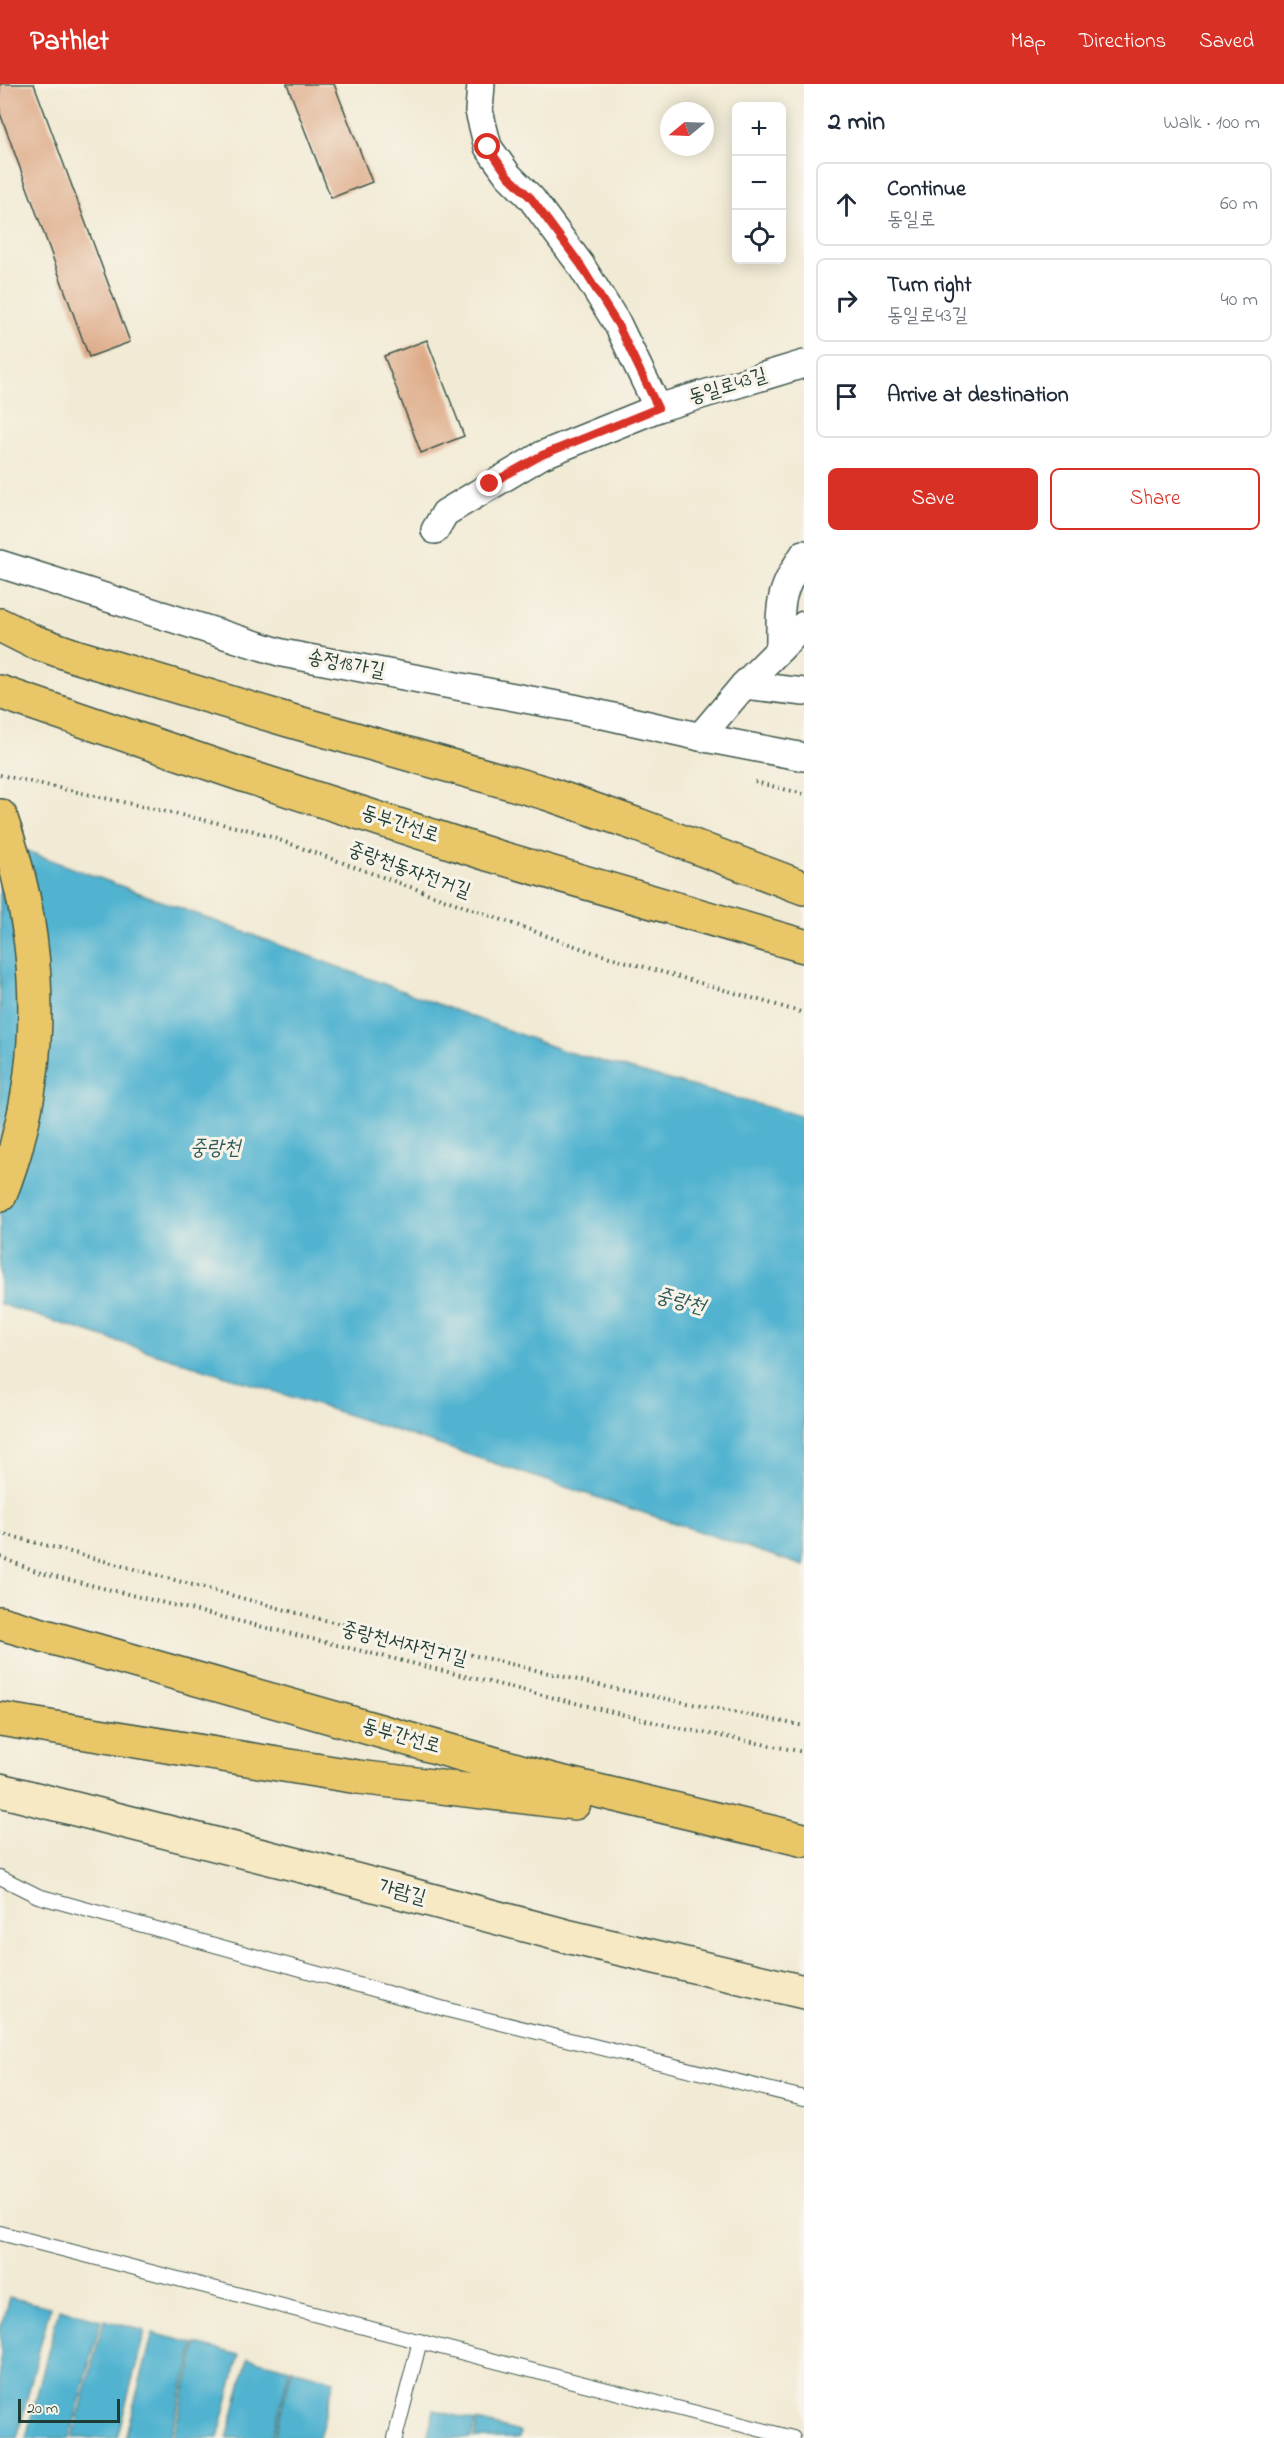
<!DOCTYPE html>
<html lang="en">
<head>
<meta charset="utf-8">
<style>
	:root { --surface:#fff; --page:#f6f6f7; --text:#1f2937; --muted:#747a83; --line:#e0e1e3; --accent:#d93025 }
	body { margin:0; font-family:"Indie Flower","Poor Story",sans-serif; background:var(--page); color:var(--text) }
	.controls { position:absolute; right:18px; top:18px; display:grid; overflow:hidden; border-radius:9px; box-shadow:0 3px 15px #0003 }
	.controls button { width:54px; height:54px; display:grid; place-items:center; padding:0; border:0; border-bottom:2px solid var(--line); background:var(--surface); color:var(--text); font:30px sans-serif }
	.compass { position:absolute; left:660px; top:18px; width:54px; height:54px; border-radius:50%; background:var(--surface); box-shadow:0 3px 15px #0003; rotate:251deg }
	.scale { position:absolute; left:18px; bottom:15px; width:102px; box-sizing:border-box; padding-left:6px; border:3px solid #1f3d34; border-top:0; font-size:16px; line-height:21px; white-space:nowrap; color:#1f3d34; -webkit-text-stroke:4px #f7f3e8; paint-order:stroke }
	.stop { position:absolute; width:18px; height:18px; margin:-14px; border:4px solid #d93025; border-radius:50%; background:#fff }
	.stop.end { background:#d93025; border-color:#fff; box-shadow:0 2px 6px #0008 }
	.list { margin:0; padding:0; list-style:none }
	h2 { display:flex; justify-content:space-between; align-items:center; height:78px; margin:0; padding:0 24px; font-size:26px }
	h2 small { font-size:20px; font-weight:400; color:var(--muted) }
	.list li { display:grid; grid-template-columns:39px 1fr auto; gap:18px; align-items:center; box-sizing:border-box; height:84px; margin:0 12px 12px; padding:0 12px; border:2px solid var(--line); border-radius:9px }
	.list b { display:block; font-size:22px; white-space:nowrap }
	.list p { margin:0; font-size:20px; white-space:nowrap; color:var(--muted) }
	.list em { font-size:20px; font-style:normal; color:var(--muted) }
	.actions { display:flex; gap:12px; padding:18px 24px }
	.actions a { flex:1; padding:14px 0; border:2px solid var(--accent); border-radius:9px; text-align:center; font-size:21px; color:var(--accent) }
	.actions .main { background:var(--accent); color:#fff }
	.icon { flex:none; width:33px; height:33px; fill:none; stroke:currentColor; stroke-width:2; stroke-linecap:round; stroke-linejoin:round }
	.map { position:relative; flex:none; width:804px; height:2354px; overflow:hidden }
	header { display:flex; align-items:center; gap:36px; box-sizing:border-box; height:84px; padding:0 30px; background:var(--accent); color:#fff }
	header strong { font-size:28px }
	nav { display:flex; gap:33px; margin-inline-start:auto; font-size:21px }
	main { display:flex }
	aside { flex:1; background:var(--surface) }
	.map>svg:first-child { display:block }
	.water { fill:#51b3d0; stroke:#387882; stroke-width:1.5 }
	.building { fill:#deab88 }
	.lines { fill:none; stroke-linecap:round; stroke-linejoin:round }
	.lane-casing { stroke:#3e574c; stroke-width:16 }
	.street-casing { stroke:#3e574c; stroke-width:30 }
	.secondary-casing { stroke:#3e574c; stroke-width:36 }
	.highway-casing { stroke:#3e574c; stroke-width:36 }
	.path { stroke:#3e574c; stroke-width:4; stroke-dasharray:1.5 4.5; stroke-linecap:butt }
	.lane { stroke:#fff; stroke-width:14 }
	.street { stroke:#fff; stroke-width:27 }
	.secondary { stroke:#f6e9c3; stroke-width:33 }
	.highway { stroke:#e9c769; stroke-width:33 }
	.route { stroke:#d93025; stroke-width:8 }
	.labels { text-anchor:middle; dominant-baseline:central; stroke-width:6; stroke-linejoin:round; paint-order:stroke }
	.street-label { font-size:20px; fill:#1f3d34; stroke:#f7f3e8 }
	.water-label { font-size:21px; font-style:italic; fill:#2c5a5b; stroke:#f7f3e8 }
</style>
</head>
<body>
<header>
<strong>Pathlet</strong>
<nav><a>Map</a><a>Directions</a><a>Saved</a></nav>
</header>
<main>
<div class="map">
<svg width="804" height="2354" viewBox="0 0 804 2354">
	<rect width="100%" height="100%" fill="#f7f3e8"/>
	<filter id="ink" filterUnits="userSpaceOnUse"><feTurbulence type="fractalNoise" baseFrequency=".0167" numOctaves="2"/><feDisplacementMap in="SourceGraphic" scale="12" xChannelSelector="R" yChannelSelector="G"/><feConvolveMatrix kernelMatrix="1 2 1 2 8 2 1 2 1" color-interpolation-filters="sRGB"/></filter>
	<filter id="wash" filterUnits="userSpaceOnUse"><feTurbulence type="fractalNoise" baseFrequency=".008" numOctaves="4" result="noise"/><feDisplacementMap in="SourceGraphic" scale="24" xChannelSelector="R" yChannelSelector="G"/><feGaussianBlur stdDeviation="1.35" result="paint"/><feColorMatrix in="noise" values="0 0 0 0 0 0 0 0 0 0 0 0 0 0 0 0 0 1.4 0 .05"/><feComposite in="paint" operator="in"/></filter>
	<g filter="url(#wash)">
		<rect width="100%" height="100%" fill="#f1ead4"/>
		<!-- water -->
		<g class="water">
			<polygon points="0,757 564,967 804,1033 804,1482 367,1337 0,1220"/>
			<polygon points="9,2213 50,2223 17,2354 0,2354 0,2246"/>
			<polygon points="59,2225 101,2236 70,2354 26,2354"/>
			<polygon points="104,2236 145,2247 117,2354 73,2354"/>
			<polygon points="153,2249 195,2260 170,2354 125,2354"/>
			<polygon points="197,2260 239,2271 218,2354 173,2354"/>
			<polygon points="248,2274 290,2285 272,2354 227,2354"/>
			<polygon points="292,2285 334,2296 319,2354 274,2354"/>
			<polygon points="434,2326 476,2337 471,2354 427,2354"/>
			<polygon points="478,2337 520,2348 519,2354 474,2354"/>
		</g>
		<g id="blocks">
			<!-- building -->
			<g class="building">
				<polygon points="0,0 34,0 130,258 89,273 0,29"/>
				<polygon points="287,0 334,0 372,98 331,114"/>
				<polygon points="427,256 464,352 421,369 384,272"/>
			</g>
		</g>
	</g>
	<g filter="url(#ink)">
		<use href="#blocks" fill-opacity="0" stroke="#3e574c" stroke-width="1.5"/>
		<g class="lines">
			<defs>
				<g id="lane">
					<polyline points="0,1793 38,1812 452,1927 804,2014"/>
					<polyline points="0,2149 793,2354"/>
					<polyline points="395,2354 420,2257"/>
				</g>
				<g id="street">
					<polyline points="481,0 479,27 488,63 508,91 531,114 580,180 618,241 658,324"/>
					<polyline points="435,446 445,429 542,371 658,324 804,280"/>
					<polyline points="0,480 282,569 573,624 710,655 804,673"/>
					<path d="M780 565C780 520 778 509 804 470"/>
					<polyline points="744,601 804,608"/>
					<polyline points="700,653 744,601 804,541"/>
				</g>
				<polyline id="secondary" points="0,1706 310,1784 566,1852 804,1908"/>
				<g id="highway">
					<polyline points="0,541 32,557 75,572 288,636 546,709 638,741 804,804"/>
					<polyline points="0,608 243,691 491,771 804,862"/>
					<path d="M0 732C38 837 47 951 17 1059 13 1077 6 1094 0 1111"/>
					<polyline points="0,1539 552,1696 804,1756"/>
					<polyline points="0,1635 358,1693 574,1719"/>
				</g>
			</defs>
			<!-- lane casing -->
			<use href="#lane" class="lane-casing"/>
			<!-- street casing -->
			<use href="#street" class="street-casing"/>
			<!-- secondary casing -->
			<use href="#secondary" class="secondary-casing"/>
			<!-- highway casing -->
			<use href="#highway" class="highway-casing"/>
			<!-- path -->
			<g class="path">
				<polyline points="0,691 254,747 589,867 804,929"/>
				<polyline points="755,698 804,710"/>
				<polyline points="0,1449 316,1534 616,1605 804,1642"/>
				<polyline points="0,1473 41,1489 674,1643 804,1668"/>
			</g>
			<!-- lane -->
			<use href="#lane" class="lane"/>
			<!-- street -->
			<use href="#street" class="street"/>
			<!-- secondary -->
			<use href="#secondary" class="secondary"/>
			<!-- highway -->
			<use href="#highway" class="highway"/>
		</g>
	</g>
	<g class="lines" filter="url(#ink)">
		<!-- route -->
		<polyline class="route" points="488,63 508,92 531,114 580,180 618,241 658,324 542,371 490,400"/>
	</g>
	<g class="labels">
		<!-- street labels -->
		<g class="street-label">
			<text transform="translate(728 303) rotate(-17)">동일로43길</text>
			<text transform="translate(346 581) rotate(11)">송정18가길</text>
			<text transform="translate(400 741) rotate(18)">동부간선로</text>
			<text transform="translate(409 787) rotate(20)">중랑천동자전거길</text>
			<text transform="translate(404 1561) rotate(14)">중랑천서자전거길</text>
			<text transform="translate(401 1653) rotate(16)">동부간선로</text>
			<text transform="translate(402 1809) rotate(15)">가람길</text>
		</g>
		<!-- water labels -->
		<g class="water-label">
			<text x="215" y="1065">중랑천</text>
			<text transform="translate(680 1218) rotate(15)">중랑천</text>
		</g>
	</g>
</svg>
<div class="controls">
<button>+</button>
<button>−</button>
<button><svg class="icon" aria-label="locate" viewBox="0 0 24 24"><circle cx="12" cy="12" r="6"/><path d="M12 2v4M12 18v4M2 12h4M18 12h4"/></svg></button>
</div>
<svg class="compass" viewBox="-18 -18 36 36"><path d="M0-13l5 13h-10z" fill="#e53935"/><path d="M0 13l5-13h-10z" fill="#747a83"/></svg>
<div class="scale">20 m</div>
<div class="stop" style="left:488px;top:63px"></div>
<div class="stop end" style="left:490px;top:400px"></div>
</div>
<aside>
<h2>2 min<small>Walk · 100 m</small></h2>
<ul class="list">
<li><svg class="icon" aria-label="ahead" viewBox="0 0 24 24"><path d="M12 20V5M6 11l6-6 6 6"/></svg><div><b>Continue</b><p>동일로</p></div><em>60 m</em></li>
<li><svg class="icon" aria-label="right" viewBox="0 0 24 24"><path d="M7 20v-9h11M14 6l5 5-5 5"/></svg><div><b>Turn right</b><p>동일로43길</p></div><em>40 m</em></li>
<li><svg class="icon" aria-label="arrive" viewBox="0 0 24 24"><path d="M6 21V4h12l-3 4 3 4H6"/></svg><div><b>Arrive at destination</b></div></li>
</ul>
<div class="actions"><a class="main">Save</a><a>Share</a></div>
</aside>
</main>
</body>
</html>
